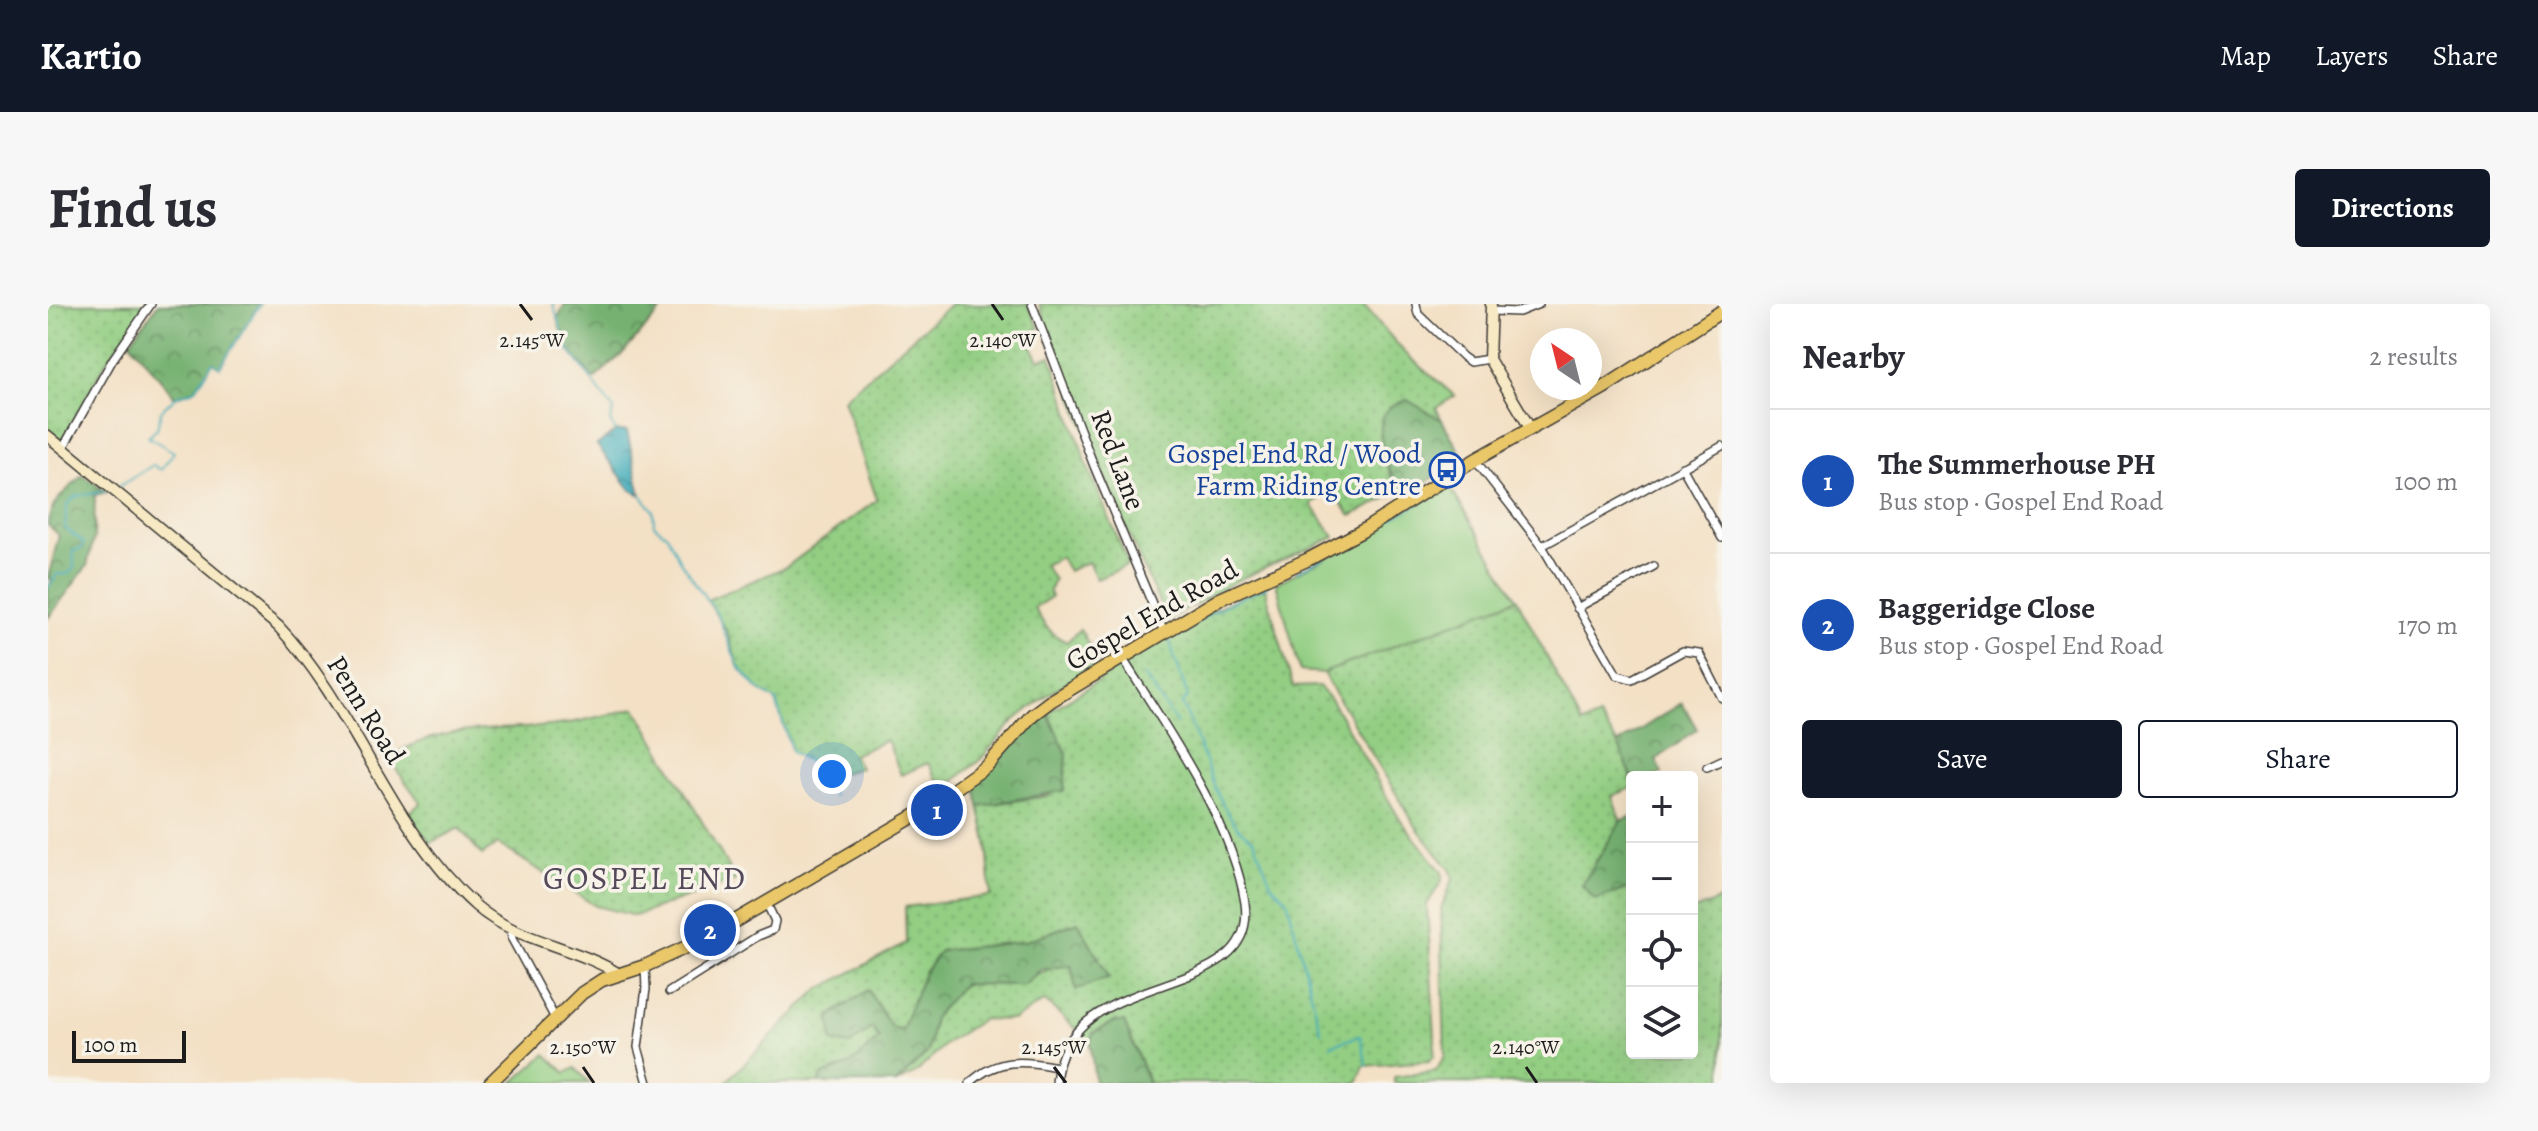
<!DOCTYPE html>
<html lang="en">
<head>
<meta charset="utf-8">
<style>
	:root { --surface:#fff; --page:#f7f7f7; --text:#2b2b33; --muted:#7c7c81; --line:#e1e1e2; --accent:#111827 }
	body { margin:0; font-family:Alegreya,serif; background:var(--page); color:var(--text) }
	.controls { position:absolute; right:24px; bottom:24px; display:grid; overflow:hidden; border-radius:8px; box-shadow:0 8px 32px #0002 }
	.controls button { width:72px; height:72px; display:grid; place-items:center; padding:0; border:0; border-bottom:2px solid var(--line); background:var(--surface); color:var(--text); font:40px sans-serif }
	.compass { position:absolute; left:1482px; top:24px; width:72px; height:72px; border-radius:50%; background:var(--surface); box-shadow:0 8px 32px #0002; rotate:325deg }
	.scale { position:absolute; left:24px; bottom:20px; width:114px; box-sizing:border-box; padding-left:8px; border:4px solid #1c1c1c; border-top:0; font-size:22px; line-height:28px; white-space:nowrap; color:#1c1c1c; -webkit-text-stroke:6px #f7f3e8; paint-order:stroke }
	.you { position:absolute; left:784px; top:470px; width:28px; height:28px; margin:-20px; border:6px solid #fff; border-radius:50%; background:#1a73e8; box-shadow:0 0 0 12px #1a73e833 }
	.badge { display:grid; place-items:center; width:52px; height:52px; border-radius:50%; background:var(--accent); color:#fff; font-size:26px; font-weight:700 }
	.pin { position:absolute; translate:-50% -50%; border:4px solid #fff; box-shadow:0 2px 8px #0006 }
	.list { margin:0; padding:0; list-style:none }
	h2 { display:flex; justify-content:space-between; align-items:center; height:104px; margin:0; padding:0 32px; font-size:34px }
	h2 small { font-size:26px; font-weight:400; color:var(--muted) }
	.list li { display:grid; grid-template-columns:52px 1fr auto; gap:24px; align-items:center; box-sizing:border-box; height:144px; padding:0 32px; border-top:2px solid var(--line) }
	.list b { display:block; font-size:30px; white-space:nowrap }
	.list p { margin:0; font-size:26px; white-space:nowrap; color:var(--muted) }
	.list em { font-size:26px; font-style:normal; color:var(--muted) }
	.actions { display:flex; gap:16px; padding:24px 32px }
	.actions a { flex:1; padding:18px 0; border:2px solid var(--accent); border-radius:8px; text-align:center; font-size:28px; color:var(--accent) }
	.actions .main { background:var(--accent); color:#fff }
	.icon { flex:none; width:44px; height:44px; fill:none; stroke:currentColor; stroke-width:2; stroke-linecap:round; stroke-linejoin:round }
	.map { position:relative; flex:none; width:1674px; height:779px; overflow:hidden; border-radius:8px }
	header { display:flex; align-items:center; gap:48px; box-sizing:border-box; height:112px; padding:0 40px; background:var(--accent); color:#fff }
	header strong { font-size:38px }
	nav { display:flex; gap:44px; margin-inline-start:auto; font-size:28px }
	.intro { display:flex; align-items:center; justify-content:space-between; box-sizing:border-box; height:192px; padding:0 48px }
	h1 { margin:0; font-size:56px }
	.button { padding:20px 36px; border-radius:8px; background:var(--accent); color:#fff; font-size:28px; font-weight:700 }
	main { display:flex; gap:48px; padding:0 48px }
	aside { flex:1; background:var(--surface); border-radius:8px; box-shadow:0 8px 32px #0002 }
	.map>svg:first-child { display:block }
	.grass { fill:url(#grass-dots); stroke:#587550; stroke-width:2 }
	.forest { fill:url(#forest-crowns); stroke:#496646; stroke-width:2 }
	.green { fill:#93ce83; stroke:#587550; stroke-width:2 }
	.water { fill:url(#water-ripples); stroke:#2c636a; stroke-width:2 }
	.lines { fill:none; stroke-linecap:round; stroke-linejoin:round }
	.stream { stroke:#3baab9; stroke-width:2 }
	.street-casing { stroke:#3c3935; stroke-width:10 }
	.secondary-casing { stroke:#3c3935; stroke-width:13 }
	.primary-casing { stroke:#3c3935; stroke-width:15 }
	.street { stroke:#fff; stroke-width:7 }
	.secondary { stroke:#f7e9c3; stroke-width:10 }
	.primary { stroke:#eac769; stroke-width:12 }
	.ticks { fill:none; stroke:#1c1c1c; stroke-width:3 }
	.labels { text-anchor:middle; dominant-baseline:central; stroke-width:7; stroke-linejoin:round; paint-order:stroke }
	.transit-label { font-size:28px; fill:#164399; stroke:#f7f3e8; text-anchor:end }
	.street-label { font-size:28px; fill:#1c1c1c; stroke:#f7f3e8 }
	.quarter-label { font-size:32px; letter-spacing:2px; fill:#54485b; stroke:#f7f3e8 }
	.ticks-label { font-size:20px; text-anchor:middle; fill:#1c1c1c; stroke:#f7f3e8; stroke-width:7; stroke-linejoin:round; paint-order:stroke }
</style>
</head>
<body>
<header>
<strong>Kartio</strong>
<nav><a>Map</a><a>Layers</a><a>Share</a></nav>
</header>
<div class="intro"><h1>Find us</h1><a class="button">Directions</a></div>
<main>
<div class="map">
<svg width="1674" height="779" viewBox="0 0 1674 779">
	<defs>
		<pattern id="grass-dots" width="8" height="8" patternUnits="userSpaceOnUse" patternTransform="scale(2)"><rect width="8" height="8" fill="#93ce83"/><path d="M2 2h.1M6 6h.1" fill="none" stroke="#7eb071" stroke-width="1.8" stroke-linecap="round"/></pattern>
		<pattern id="forest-crowns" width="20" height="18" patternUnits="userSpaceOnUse" patternTransform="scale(2)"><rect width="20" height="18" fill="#76b171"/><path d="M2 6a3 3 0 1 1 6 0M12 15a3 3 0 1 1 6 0" fill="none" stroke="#608f5c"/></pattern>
		<pattern id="water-ripples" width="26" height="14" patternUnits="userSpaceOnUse" patternTransform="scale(2)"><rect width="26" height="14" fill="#3baab9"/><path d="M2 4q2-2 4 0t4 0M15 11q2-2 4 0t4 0" fill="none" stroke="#318a96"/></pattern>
	</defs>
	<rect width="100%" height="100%" fill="#f7f3e8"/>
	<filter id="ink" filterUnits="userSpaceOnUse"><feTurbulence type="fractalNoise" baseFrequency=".0125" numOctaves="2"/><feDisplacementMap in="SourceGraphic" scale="16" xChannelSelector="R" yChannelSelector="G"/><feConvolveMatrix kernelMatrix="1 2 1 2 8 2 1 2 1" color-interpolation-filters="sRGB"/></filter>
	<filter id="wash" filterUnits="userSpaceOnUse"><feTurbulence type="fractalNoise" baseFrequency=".006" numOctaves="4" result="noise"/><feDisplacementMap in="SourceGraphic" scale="32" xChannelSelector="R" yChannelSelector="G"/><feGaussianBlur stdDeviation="1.8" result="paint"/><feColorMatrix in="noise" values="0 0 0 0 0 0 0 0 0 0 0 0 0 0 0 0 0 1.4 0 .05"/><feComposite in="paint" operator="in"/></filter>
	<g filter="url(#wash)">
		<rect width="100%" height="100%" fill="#f3e0c5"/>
		<!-- grass -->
		<g class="grass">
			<polygon points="0,0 99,0 58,58 14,137 0,128"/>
			<path d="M903 0H980L991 24 979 33 991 56 1003 52 1040 164 1081 261 1049 275 1040 258 1020 267 1012 253 996 261 1006 276 1001 287 1003 293 986 304C995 319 1002 331 1019 338L1032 325 1051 359 999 391 966 417 933 455 895 486 880 459 853 471 839 436 805 451 812 464 790 470 782 479 762 458 744 448 728 397 710 385 690 362 679 328 659 296 738 263 829 196 795 95Z"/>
			<polygon points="991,0 1315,0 1356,48 1407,92 1388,104 1394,116 1359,96 1340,164 1351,188 1303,212 1284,187 1263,200 1287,233 1190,276 1119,317 1049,158"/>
			<path d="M1217 284 1245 383 1271 382 1286 401 1351 514 1394 568V576L1379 601 1387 734 1386 752 1381 757 1316 762 1309 779H1101L1076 718H1066L1045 729 1042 738 997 697 966 716 935 715 898 739 868 769 848 779 880 748 886 713 915 680 976 681C1006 654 1025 661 1061 673L1030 618 978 637 892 647 876 669 854 726 843 723 820 687 782 712 824 724 831 734 805 759 775 771 770 779H677L770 686 858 639 857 603 943 592 939 538 931 502 1001 492 1019 450 999 408C1071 369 1138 309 1217 284Z"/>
			<path d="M1469 295 1534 420 1551 413C1566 434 1584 458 1584 484L1564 492 1573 517 1534 581 1547 595 1584 583V749H1644V607L1674 595V779H1346V773L1388 767 1397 752 1393 605 1405 575 1403 567 1369 524 1275 369Z"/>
			<path d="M588 404 688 576 587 612 548 602 450 540 434 551 411 524 382 539 361 509 373 499 340 454C394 419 443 428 502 422 531 419 560 410 588 404Z"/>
		</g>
		<!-- forest -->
		<g class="forest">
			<polygon points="110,0 212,0 172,63 165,58 148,85 127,93 82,38"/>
			<polygon points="517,0 619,0 575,49 546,75 518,42 509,15"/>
			<path d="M1359 96 1394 116 1416 155 1359 190 1351 188C1342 168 1321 122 1341 104 1345 100 1354 98 1359 96Z"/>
			<path d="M35 171 58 188 47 191 46 233 39 262 0 314V284L4 276 0 274 11 231 0 221C1 199 20 185 35 171Z"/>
			<polygon points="1634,399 1649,425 1608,456 1614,469 1606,473 1584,473 1570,440"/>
			<polygon points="999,408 1019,450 1016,487 931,502 926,477"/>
			<polygon points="1584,512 1584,583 1547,596 1534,581 1573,517"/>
			<polygon points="1030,618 1061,673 1028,686 1023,661 994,665 976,681 915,680 886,713 880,748 848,779 770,779 775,771 805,759 831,734 824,724 802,741 784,738 782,712 820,686 843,723 854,726 876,669 892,647 978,637"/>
			<polygon points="1066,718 1076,718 1101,779 1047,779 1042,738 1045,729"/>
		</g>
		<!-- green -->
		<g class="green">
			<polygon points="1400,180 1469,295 1275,369 1252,367 1228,279 1272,257"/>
			<polygon points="498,750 518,769 527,764 542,779 465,779"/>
		</g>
		<!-- water -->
		<polygon class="water" points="568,127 579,127 593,191 583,186 549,141"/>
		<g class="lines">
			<!-- stream -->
			<g class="stream">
				<polyline points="505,0 518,42 566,106 562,118 568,127"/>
				<polyline points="70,183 105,161 113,166 126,148 100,133 109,125 113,107 127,93 148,85 165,58 172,63 212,0"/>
				<polyline points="1386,189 1398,181"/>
				<path d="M593 191 605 206 606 221 619 231 632 257 669 310 690 362 710 385 728 397 744 448C763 458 780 470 785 492"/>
				<polyline points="1340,217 1381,194"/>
				<polyline points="1249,267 1276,254"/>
				<path d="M1219 282 1177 301 1121 336 1140 393 1134 400C1154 436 1168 517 1206 536L1223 580 1239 595 1273 728"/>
				<polyline points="0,284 9,270 20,270 26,264 25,247 34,244 36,239 17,224 19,201 28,192 60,187"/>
				<polyline points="1096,371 1129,420"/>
				<polyline points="1283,741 1312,732 1319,762"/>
			</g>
		</g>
	</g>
	<g filter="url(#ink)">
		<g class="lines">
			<defs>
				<g id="street">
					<polyline points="984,0 1046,162 1116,328"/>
					<polyline points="1368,0 1370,10 1415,53 1422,58 1441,55"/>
					<polyline points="1443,7 1471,8 1491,0"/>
					<polyline points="16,142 65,55 103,0"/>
					<polyline points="1427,156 1494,242 1569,371 1584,375 1635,347 1651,349 1674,394"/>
					<polyline points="1634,163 1674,234"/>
					<polyline points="1494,242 1674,142"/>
					<polyline points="1529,304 1606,262"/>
					<polyline points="1659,463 1674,456"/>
					<polyline points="463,625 464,635 508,716"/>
					<polyline points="597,662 598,685 590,743 600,779"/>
					<polyline points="621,688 710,632 725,626 727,617 718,598"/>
					<path d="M922 779C948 754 975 756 1009 763"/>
					<path d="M1008 779C1017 657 1212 703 1197 599 1185 519 1118 423 1075 355"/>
				</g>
				<g id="secondary">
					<polyline points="1443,0 1441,55 1482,124"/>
					<path d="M0 132 230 322C308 404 342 525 428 602 468 637 526 642 571 670"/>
				</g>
				<polyline id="primary" points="442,779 534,689 554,676 597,662 658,634 880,504 940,461 984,411 1004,396 1172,295 1261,255 1314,227 1427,156 1557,83 1674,7"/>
			</defs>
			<!-- street casing -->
			<use href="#street" class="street-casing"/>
			<!-- secondary casing -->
			<use href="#secondary" class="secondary-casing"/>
			<!-- primary casing -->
			<use href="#primary" class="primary-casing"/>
			<!-- street -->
			<use href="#street" class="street"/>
			<!-- secondary -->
			<use href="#secondary" class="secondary"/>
			<!-- primary -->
			<use href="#primary" class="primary"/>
		</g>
	</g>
	<!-- ticks -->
	<path class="ticks" d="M472 0 484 16M944 0 955 16M535 763 546 779M1006 763 1018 779M1478 763 1489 779"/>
	<!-- icons -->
	<defs>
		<symbol id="bus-ring" viewBox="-11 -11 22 22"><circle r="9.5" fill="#f7f3e8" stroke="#1a4fb4" stroke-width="1.5"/><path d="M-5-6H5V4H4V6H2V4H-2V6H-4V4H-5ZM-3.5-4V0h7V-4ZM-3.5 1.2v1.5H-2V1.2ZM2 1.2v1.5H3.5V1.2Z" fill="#1a4fb4"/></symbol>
	</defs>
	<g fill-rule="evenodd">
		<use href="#bus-ring" x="1379" y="146" width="40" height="40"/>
	</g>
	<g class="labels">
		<!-- transit labels -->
		<g class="transit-label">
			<text x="1373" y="150">Gospel End Rd / Wood<tspan x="1373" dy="32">Farm Riding Centre</tspan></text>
		</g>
		<!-- street labels -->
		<g class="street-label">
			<text transform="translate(1070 156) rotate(69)">Red Lane</text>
			<text transform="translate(1104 311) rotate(-30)">Gospel End Road</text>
			<text transform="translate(318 406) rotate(58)">Penn Road</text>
		</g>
		<!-- quarter labels -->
		<g class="quarter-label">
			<text x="597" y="574">GOSPEL END</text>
		</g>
	</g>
	<g class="ticks-label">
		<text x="484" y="43">2.145°W</text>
		<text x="955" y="43">2.140°W</text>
		<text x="535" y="750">2.150°W</text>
		<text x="1006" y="750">2.145°W</text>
		<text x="1478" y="750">2.140°W</text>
	</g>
</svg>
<div class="controls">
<button>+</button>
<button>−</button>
<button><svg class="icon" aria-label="locate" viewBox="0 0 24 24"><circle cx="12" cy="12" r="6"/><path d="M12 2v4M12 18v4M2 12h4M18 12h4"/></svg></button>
<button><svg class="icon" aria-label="layers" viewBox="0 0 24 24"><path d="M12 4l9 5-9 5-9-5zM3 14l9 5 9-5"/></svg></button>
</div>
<svg class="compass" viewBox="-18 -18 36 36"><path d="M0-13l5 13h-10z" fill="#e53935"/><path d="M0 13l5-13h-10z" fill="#7c7c81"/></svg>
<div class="scale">100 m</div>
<div class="you"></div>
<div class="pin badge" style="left:889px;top:506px;background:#1a4fb4">1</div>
<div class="pin badge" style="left:662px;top:626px;background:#1a4fb4">2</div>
</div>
<aside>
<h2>Nearby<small>2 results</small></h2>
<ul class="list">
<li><span class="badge" style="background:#1a4fb4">1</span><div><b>The Summerhouse PH</b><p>Bus stop · Gospel End Road</p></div><em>100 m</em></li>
<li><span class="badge" style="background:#1a4fb4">2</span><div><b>Baggeridge Close</b><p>Bus stop · Gospel End Road</p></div><em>170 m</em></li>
</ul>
<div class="actions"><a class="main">Save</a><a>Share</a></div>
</aside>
</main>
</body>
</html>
